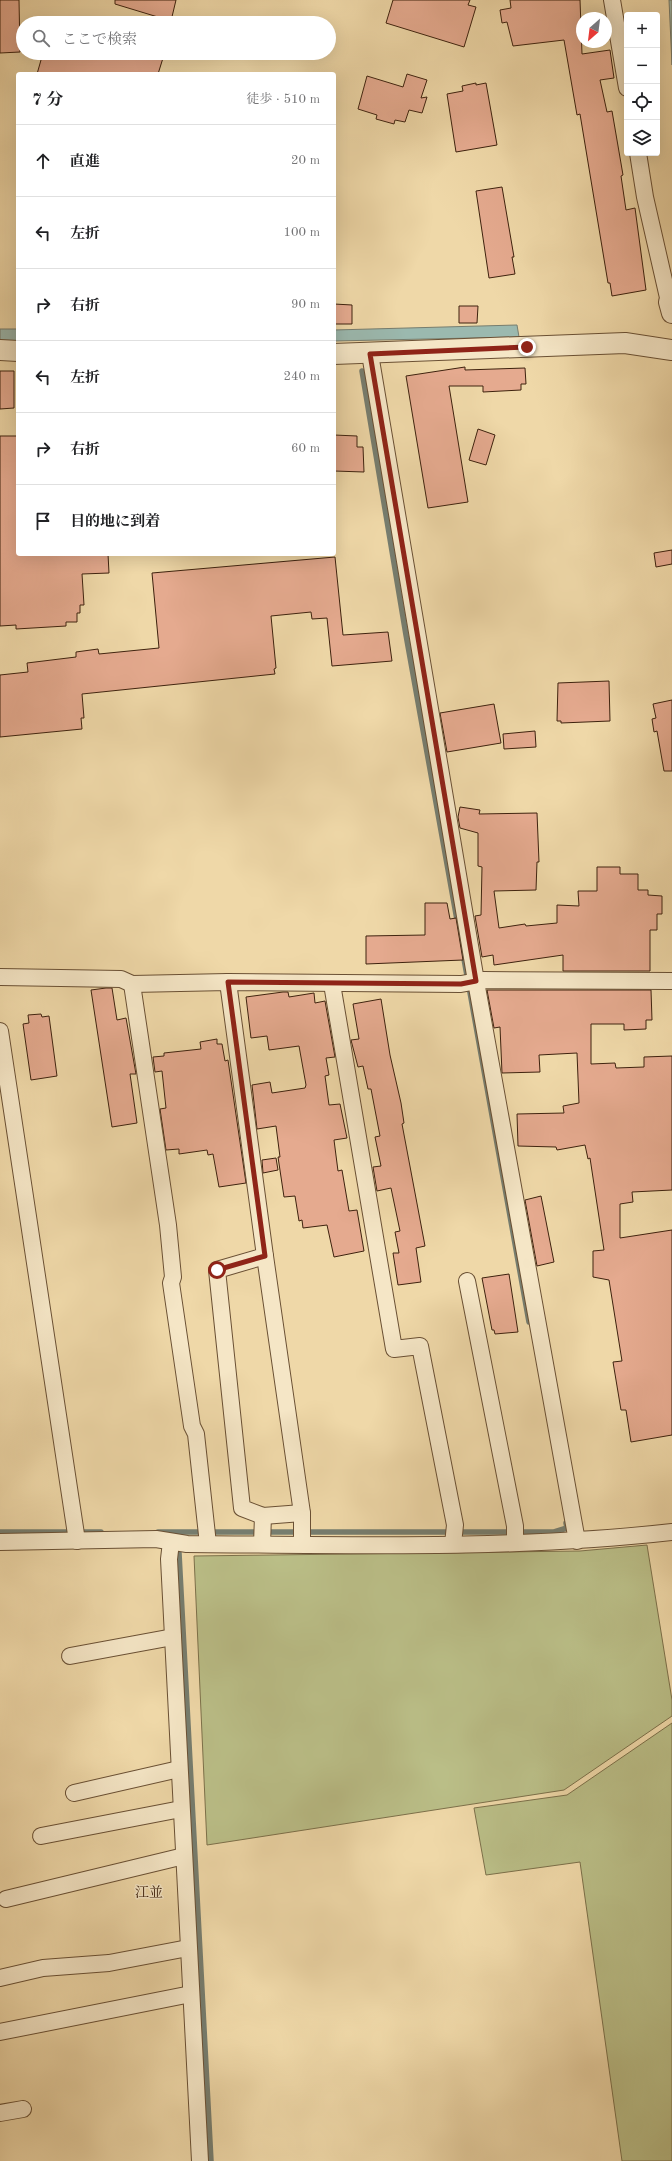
<!DOCTYPE html>
<html lang="ja">
<head>
<meta charset="utf-8">
<style>
	:root { --surface:#fff; --page:#f2f2f2; --text:#202124; --muted:#757577; --line:#e0e0e0 }
	body { margin:0; font-family:"Old Standard TT","Noto Serif JP",serif; background:var(--page); color:var(--text) }
	.controls { position:absolute; right:12px; top:12px; display:grid; overflow:hidden; border-radius:4px; box-shadow:0 4px 16px #0002 }
	.controls button { width:36px; height:36px; display:grid; place-items:center; padding:0; border:0; border-bottom:1px solid var(--line); background:var(--surface); color:var(--text); font:20px sans-serif }
	.compass { position:absolute; left:576px; top:12px; width:36px; height:36px; border-radius:50%; background:var(--surface); box-shadow:0 4px 16px #0002; rotate:208deg }
	.stop { position:absolute; width:12px; height:12px; margin:-9px; border:3px solid #8f2418; border-radius:50%; background:#fff }
	.stop.end { background:#8f2418; border-color:#fff; box-shadow:0 1px 4px #0008 }
	.list { margin:0; padding:0; list-style:none }
	h2 { display:flex; justify-content:space-between; align-items:center; height:52px; margin:0; padding:0 16px; font-size:17px }
	h2 small { font-size:13px; font-weight:400; color:var(--muted) }
	.list li { display:grid; grid-template-columns:26px 1fr auto; gap:12px; align-items:center; box-sizing:border-box; height:72px; padding:0 16px; border-top:1px solid var(--line) }
	.list b { display:block; font-size:15px; white-space:nowrap }
	.list em { font-size:13px; font-style:normal; color:var(--muted) }
	.icon { flex:none; width:22px; height:22px; fill:none; stroke:currentColor; stroke-width:2; stroke-linecap:round; stroke-linejoin:round }
	.map { position:relative; flex:none; width:672px; height:2161px; overflow:hidden }
	.search { position:absolute; background:var(--surface); box-shadow:0 4px 16px #0002; left:16px; top:16px; width:320px; height:44px; display:flex; align-items:center; gap:10px; box-sizing:border-box; padding:0 14px; border-radius:22px; color:var(--muted); font-size:15px }
	.panel { position:absolute; background:var(--surface); box-shadow:0 4px 16px #0002; left:16px; top:72px; width:320px; height:484px; border-radius:4px }
	.map>svg:first-child { display:block }
	.green { fill:#babe87; stroke:#7c704a }
	.water { fill:#9bb9af; stroke:#767d6f }
	.lines { fill:none; stroke-linecap:round; stroke-linejoin:round }
	.stream { stroke:#767d6f; stroke-width:5.5 }
	.building { fill:#e5aa8f; stroke:#3e220e }
	.minor-casing { stroke:#6a5034; stroke-width:18 }
	.tertiary-casing { stroke:#6a5034; stroke-width:22 }
	.minor { stroke:#f5e6c6; stroke-width:16 }
	.tertiary { stroke:#f5e6c6; stroke-width:20 }
	.route { stroke:#8f2418; stroke-width:5 }
	.labels { text-anchor:middle; dominant-baseline:central; stroke-width:3; stroke-linejoin:round; paint-order:stroke }
	.quarter-label { font-size:14px; fill:#3e220e; stroke:#f5e6c6 }
</style>
</head>
<body>
<div class="map">
<svg width="672" height="2161" viewBox="0 0 672 2161">
	<rect width="100%" height="100%" fill="#efd8a8"/>
	<filter id="stains"><feTurbulence type="fractalNoise" baseFrequency=".005" numOctaves="4"/><feColorMatrix values="0 0 0 0 .2 0 0 0 0 .09 0 0 0 0 .02 0 0 0 .5 -.17"/></filter>
	<radialGradient id="worn" r=".72"><stop offset=".6" stop-color="#630" stop-opacity="0"/><stop offset="1" stop-color="#630" stop-opacity=".3"/></radialGradient>
	<!-- green -->
	<g class="green">
		<polygon points="647,1545 672,1700 672,1716 564,1790 207,1845 194,1556 580,1551"/>
		<polygon points="672,1723 672,2161 622,2161 580,1862 486,1875 474,1808 567,1795"/>
	</g>
	<!-- water -->
	<g class="water">
		<polygon points="669,0 672,0 672,65"/>
		<polygon points="517,325 519,337 334,341 334,330"/>
		<rect x="0" y="329" width="18" height="12"/>
	</g>
	<g class="lines">
		<!-- stream -->
		<g class="stream">
			<polyline points="362,371 406,635 529,1322"/>
			<polyline points="0,1532 101,1532"/>
			<polyline points="158,1532 554,1532 567,1528 566,1523"/>
			<polyline points="179,1553 211,2161"/>
		</g>
	</g>
	<!-- building -->
	<g class="building">
		<polygon points="0,0 19,0 20,52 0,53"/>
		<polygon points="115,0 176,0 171,21 115,4"/>
		<polygon points="393,0 470,0 468,5 476,7 464,47 386,23"/>
		<polygon points="510,0 580,0 582,54 610,50 614,78 600,80 607,112 612,111 623,175 621,176 626,210 635,208 646,290 612,296 610,283 608,283 580,114 577,115 564,40 513,46 507,22 502,23 500,10 511,8"/>
		<polygon points="43,53 156,53 156,56 163,58 158,74 37,74"/>
		<polygon points="407,74 427,80 421,98 427,97 422,113 409,110 405,122 395,120 394,124 376,119 377,115 358,109 367,76 403,87"/>
		<polygon points="476,83 476,85 486,83 497,145 456,152 447,94 463,91 462,86"/>
		<polygon points="502,187 514,257 512,257 515,274 489,278 476,191"/>
		<polygon points="334,304 352,305 352,324 334,324"/>
		<polygon points="459,306 478,306 477,323 459,323"/>
		<polygon points="465,367 465,370 525,368 526,384 521,384 521,390 483,392 483,386 449,386 468,502 428,508 406,376"/>
		<polygon points="0,371 14,371 14,408 0,409"/>
		<polygon points="478,429 495,435 486,465 469,460"/>
		<polygon points="334,435 357,436 357,447 363,447 364,472 334,471"/>
		<polygon points="0,436 18,436 18,554 108,554 109,573 82,574 84,605 80,605 80,613 77,613 77,622 66,622 66,626 16,629 16,625 0,626"/>
		<polygon points="672,550 672,564 656,567 654,553"/>
		<polygon points="335,557 343,635 388,632 392,661 332,666 327,618 312,619 311,612 271,616 276,668 274,669 275,674 82,694 84,718 81,718 82,729 0,737 0,675 28,672 27,663 76,657 76,652 98,649 99,654 159,648 152,573"/>
		<polygon points="609,681 610,721 561,723 561,721 557,721 558,683"/>
		<polygon points="672,700 672,771 664,771 657,731 654,732 652,719 656,718 653,704"/>
		<polygon points="494,704 501,743 447,752 440,713"/>
		<polygon points="535,731 536,747 504,749 503,734"/>
		<polygon points="460,807 480,810 479,814 537,813 539,862 537,862 536,890 494,891 499,928 525,924 526,926 557,923 557,905 579,906 578,891 597,891 597,867 620,867 620,874 638,874 638,890 648,890 648,895 662,896 662,914 657,914 657,930 650,930 650,971 563,971 563,955 494,965 493,955 482,957 475,916 481,915 482,867 478,866 478,833 460,828 458,817"/>
		<polygon points="425,903 447,903 450,919 456,918 463,960 366,964 366,936 425,935"/>
		<polygon points="106,988 112,988 117,1020 126,1018 136,1074 130,1074 137,1123 112,1127 91,990"/>
		<polygon points="487,990 651,990 652,1020 646,1020 646,1029 624,1030 624,1024 591,1024 591,1064 615,1063 616,1068 644,1067 644,1057 672,1056 672,1190 632,1192 633,1202 620,1204 620,1238 672,1230 672,1435 631,1442 626,1410 621,1410 613,1362 622,1361 609,1280 593,1277 593,1251 604,1250 590,1158 588,1159 585,1145 557,1150 556,1147 518,1146 517,1114 564,1113 563,1106 579,1103 577,1053 539,1055 540,1072 502,1073 500,1027 494,1028"/>
		<polygon points="283,992 288,992 289,997 314,993 315,1003 325,1001 335,1057 326,1058 329,1075 325,1076 329,1105 340,1104 347,1138 334,1140 338,1171 342,1170 349,1211 357,1210 364,1251 334,1257 327,1225 303,1228 302,1220 299,1221 295,1196 284,1197 278,1157 280,1157 276,1126 257,1129 252,1085 270,1082 272,1093 305,1088 306,1085 299,1046 269,1050 267,1036 251,1038 246,997"/>
		<polygon points="381,999 390,1055 401,1103 404,1123 402,1124 425,1246 416,1248 421,1282 398,1285 393,1253 399,1253 395,1232 400,1231 391,1188 377,1191 373,1167 381,1166 375,1137 380,1136 371,1089 368,1089 363,1066 358,1067 351,1040 359,1039 353,1004"/>
		<polygon points="41,1014 42,1017 49,1016 57,1076 31,1080 23,1024 29,1023 28,1015"/>
		<polygon points="217,1039 217,1044 222,1044 225,1061 228,1060 246,1183 219,1187 213,1154 208,1155 207,1150 179,1154 179,1149 166,1150 160,1109 166,1108 162,1071 155,1072 153,1057 164,1056 164,1053 201,1049 200,1042"/>
		<polygon points="276,1158 278,1170 263,1173 262,1160"/>
		<polygon points="541,1196 554,1262 537,1266 525,1200"/>
		<polygon points="509,1274 518,1332 495,1334 494,1330 492,1330 482,1278"/>
	</g>
	<g class="lines">
		<defs>
			<g id="minor">
				<polyline points="612,0 627,88"/>
				<polyline points="638,153 645,197 669,302"/>
				<polyline points="370,354 477,987 577,1541"/>
				<polyline points="0,977 121,979 132,984 228,982 461,984 483,980 672,981"/>
				<polyline points="228,982 265,1256 217,1270 242,1508 263,1516 302,1513"/>
				<polyline points="132,984 168,1225 173,1277 171,1283 192,1426 196,1434 208,1544"/>
				<polyline points="332,984 394,1349 420,1346 455,1525 453,1544"/>
				<polyline points="0,1031 77,1541"/>
				<polyline points="265,1256 302,1513 302,1544"/>
				<polyline points="467,1281 515,1526 515,1543"/>
				<path d="M0 1542 156 1539 187 1544C348 1545 512 1550 672 1532"/>
				<polyline points="171,1542 169,1559 200,2161"/>
				<polyline points="262,1544 263,1516"/>
				<polyline points="70,1656 173,1637"/>
				<polyline points="74,1793 179,1769"/>
				<polyline points="41,1836 181,1809"/>
				<polyline points="6,1899 184,1856"/>
				<polyline points="0,1978 43,1968 109,1963 188,1948"/>
				<polyline points="0,2032 191,1994"/>
				<polyline points="0,2113 23,2109"/>
			</g>
			<g id="tertiary">
				<polyline points="669,302 672,313"/>
				<polyline points="0,350 18,351"/>
				<polyline points="334,354 625,343 672,350"/>
			</g>
		</defs>
		<!-- minor casing -->
		<use href="#minor" class="minor-casing"/>
		<!-- tertiary casing -->
		<use href="#tertiary" class="tertiary-casing"/>
		<!-- minor -->
		<use href="#minor" class="minor"/>
		<!-- tertiary -->
		<use href="#tertiary" class="tertiary"/>
	</g>
	<g class="lines">
		<!-- route -->
		<polyline class="route" points="217,1270 265,1256 228,982 461,984 476,981 370,354 527,347"/>
	</g>
	<g class="labels">
		<!-- quarter labels -->
		<g class="quarter-label">
			<text x="149" y="1893">江並</text>
		</g>
	</g>
	<rect width="100%" height="100%" filter="url(#stains)"/>
	<rect width="100%" height="100%" fill="url(#worn)"/>
</svg>
<div class="controls">
<button>+</button>
<button>−</button>
<button><svg class="icon" aria-label="locate" viewBox="0 0 24 24"><circle cx="12" cy="12" r="6"/><path d="M12 2v4M12 18v4M2 12h4M18 12h4"/></svg></button>
<button><svg class="icon" aria-label="layers" viewBox="0 0 24 24"><path d="M12 4l9 5-9 5-9-5zM3 14l9 5 9-5"/></svg></button>
</div>
<svg class="compass" viewBox="-18 -18 36 36"><path d="M0-13l5 13h-10z" fill="#e53935"/><path d="M0 13l5-13h-10z" fill="#757577"/></svg>
<div class="stop" style="left:217px;top:1270px"></div>
<div class="stop end" style="left:527px;top:347px"></div>
<div class="search"><svg class="icon" aria-label="search" viewBox="0 0 24 24"><circle cx="10" cy="10" r="6"/><path d="M15 15l6 6"/></svg>ここで検索</div>
<section class="panel">
<h2>7 分<small>徒歩 · 510 m</small></h2>
<ul class="list">
<li><svg class="icon" aria-label="ahead" viewBox="0 0 24 24"><path d="M12 20V5M6 11l6-6 6 6"/></svg><div><b>直進</b></div><em>20 m</em></li>
<li><svg class="icon" aria-label="left" viewBox="0 0 24 24"><path d="M17 20v-9H6M10 6l-5 5 5 5"/></svg><div><b>左折</b></div><em>100 m</em></li>
<li><svg class="icon" aria-label="right" viewBox="0 0 24 24"><path d="M7 20v-9h11M14 6l5 5-5 5"/></svg><div><b>右折</b></div><em>90 m</em></li>
<li><svg class="icon" aria-label="left" viewBox="0 0 24 24"><path d="M17 20v-9H6M10 6l-5 5 5 5"/></svg><div><b>左折</b></div><em>240 m</em></li>
<li><svg class="icon" aria-label="right" viewBox="0 0 24 24"><path d="M7 20v-9h11M14 6l5 5-5 5"/></svg><div><b>右折</b></div><em>60 m</em></li>
<li><svg class="icon" aria-label="arrive" viewBox="0 0 24 24"><path d="M6 21V4h12l-3 4 3 4H6"/></svg><div><b>目的地に到着</b></div></li>
</ul>
</section>
</div>
</body>
</html>
